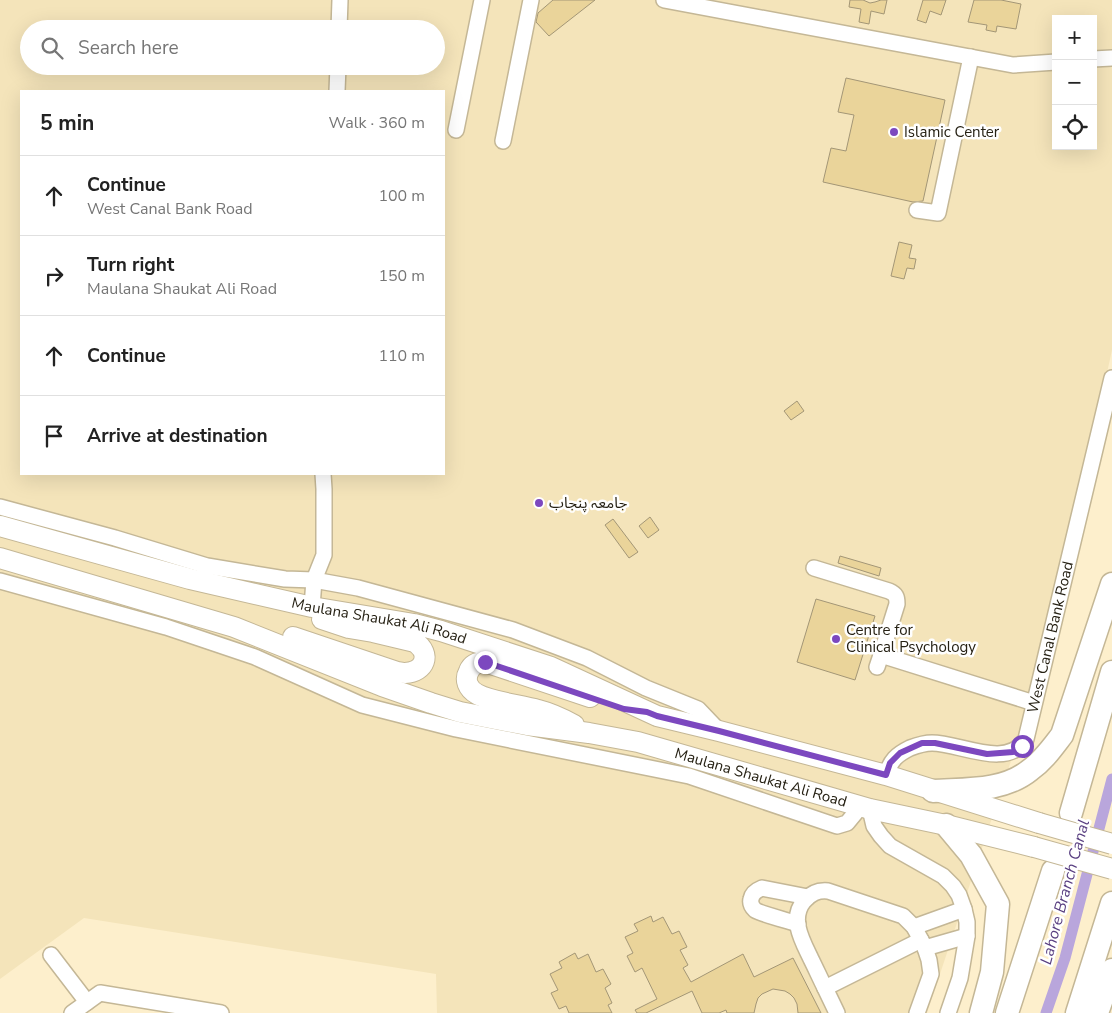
<!DOCTYPE html>
<html lang="en">
<head>
<meta charset="utf-8">
<style>
	:root { --surface:#fff; --page:#f2f2f2; --text:#222; --muted:#767676; --line:#e0e0e0 }
	body { margin:0; font-family:"Nunito Sans","Noto Sans Arabic",sans-serif; background:var(--page); color:var(--text) }
	.controls { position:absolute; right:15px; top:15px; display:grid; overflow:hidden; border-radius:0px; box-shadow:0 5px 20px #0002 }
	.controls button { width:45px; height:45px; display:grid; place-items:center; padding:0; border:0; border-bottom:1px solid var(--line); background:var(--surface); color:var(--text); font:25px sans-serif }
	.stop { position:absolute; width:15px; height:15px; margin:-11px; border:4px solid #7c48bf; border-radius:50%; background:#fff }
	.stop.end { background:#7c48bf; border-color:#fff; box-shadow:0 1px 5px #0008 }
	.list { margin:0; padding:0; list-style:none }
	h2 { display:flex; justify-content:space-between; align-items:center; height:65px; margin:0; padding:0 20px; font-size:21px }
	h2 small { font-size:16px; font-weight:400; color:var(--muted) }
	.list li { display:grid; grid-template-columns:32px 1fr auto; gap:15px; align-items:center; box-sizing:border-box; height:80px; padding:0 20px; border-top:1px solid var(--line) }
	.list b { display:block; font-size:19px; white-space:nowrap }
	.list p { margin:0; font-size:16px; white-space:nowrap; color:var(--muted) }
	.list em { font-size:16px; font-style:normal; color:var(--muted) }
	.icon { flex:none; width:28px; height:28px; fill:none; stroke:currentColor; stroke-width:2; stroke-linecap:round; stroke-linejoin:round }
	.map { position:relative; flex:none; width:1112px; height:1013px; overflow:hidden }
	.search { position:absolute; background:var(--surface); box-shadow:0 5px 20px #0002; left:20px; top:20px; width:425px; height:55px; display:flex; align-items:center; gap:12px; box-sizing:border-box; padding:0 18px; border-radius:28px; color:var(--muted); font-size:19px }
	.panel { position:absolute; background:var(--surface); box-shadow:0 5px 20px #0002; left:20px; top:90px; width:425px; height:385px; border-radius:0px }
	.map>svg:first-child { display:block }
	.built { fill:#f4e4ba; fill-rule:evenodd }
	.lines { fill:none; stroke-linecap:round; stroke-linejoin:round }
	.canal { stroke:#b9a6dc; stroke-width:11 }
	.building { fill:#ead49a; stroke:#a39676 }
	.minor-casing { stroke:#c4b796; stroke-width:18 }
	.major-casing { stroke:#c4b796; stroke-width:22 }
	.highway-casing { stroke:#c4b796; stroke-width:25 }
	.minor { stroke:#fff; stroke-width:15 }
	.major { stroke:#fff; stroke-width:20 }
	.highway { stroke:#fff; stroke-width:22 }
	.major-bridge-casing { stroke:#c4b796; stroke-width:22; stroke-linecap:butt }
	.major-bridge { stroke:#fff; stroke-width:20 }
	.route { stroke:#7c48bf; stroke-width:6 }
	.poi-dot { fill:#7c48bf; stroke:#fff; stroke-width:2 }
	.labels { text-anchor:middle; dominant-baseline:central; stroke-width:5; stroke-linejoin:round; paint-order:stroke }
	.poi-label { font-size:15px; fill:#262114; stroke:#fff; text-anchor:start }
	.street-label { font-size:15px; fill:#262114; stroke:#fff }
	.water-label { font-size:16px; font-style:italic; fill:#583e80; stroke:#fff }
</style>
</head>
<body>
<div class="map">
<svg width="1112" height="1013" viewBox="0 0 1112 1013">
	<rect width="100%" height="100%" fill="#fdefcc"/>
	<!-- built -->
	<path class="built" d="M0 0H1112V350L1072 532 1017 743 927 1013H437L436 974 84 918 0 979ZM1056 19H1093V146H1056ZM29 29H436V66H29ZM21 91H444V474H21Z"/>
	<g class="lines">
		<!-- canal -->
		<polyline class="canal" points="1046,1013 1065,958 1112,779"/>
	</g>
	<!-- building -->
	<g class="building">
		<polygon points="553,0 595,0 549,36 536,22 538,13"/>
		<polygon points="850,0 863,0 870,3 875,2 881,0 887,0 884,14 871,11 869,24 859,22 861,9 849,7"/>
		<polygon points="923,0 946,0 941,15 930,11 926,23 917,20"/>
		<polygon points="974,0 1001,0 1021,4 1016,29 997,26 996,32 986,30 987,25 968,22"/>
		<polygon points="846,78 945,100 923,201 913,202 823,182 831,148 846,151 854,115 838,112"/>
		<polygon points="899,242 912,245 909,258 916,259 914,269 907,268 904,279 891,276"/>
		<polygon points="797,401 804,411 791,420 784,411"/>
		<polygon points="650,517 659,530 648,538 639,526"/>
		<polygon points="613,519 638,552 629,558 605,525"/>
		<polygon points="840,556 881,568 879,576 838,563"/>
		<polygon points="816,599 875,616 855,680 797,662"/>
		<polygon points="651,916 653,922 663,917 672,934 679,931 687,947 680,950 688,965 683,968 691,982 743,954 754,977 793,958 821,1013 798,1013 797,1004 794,998 790,994 785,991 773,989 762,994 758,998 756,1004 754,1013 727,1013 726,1010 719,1013 702,1013 692,991 646,1013 637,1013 635,1010 657,999 642,968 635,972 627,956 633,953 625,937 638,931 634,924"/>
		<polygon points="575,953 578,959 588,954 596,972 603,969 611,984 605,988 612,1003 608,1005 612,1013 569,1013 566,1006 559,1009 551,993 558,990 550,974 562,968 559,962"/>
	</g>
	<g class="lines">
		<defs>
			<g id="minor">
				<polyline points="664,0 1013,65 1056,62"/>
				<polyline points="339,29 340,0"/>
				<polyline points="1093,59 1112,58"/>
				<polyline points="337,91 338,66"/>
				<polyline points="456,130 482,0"/>
				<polyline points="503,141 531,0"/>
				<polyline points="917,210 938,213 971,57"/>
				<polyline points="0,507 115,538 207,566 285,579 314,580 358,588 513,630 587,658 646,688 698,709 719,731"/>
				<path d="M814 568 889 591C896 594 897 597 897 604L881 655"/>
				<polyline points="0,581 166,627 255,657 362,705 456,729 689,776 837,826 847,823 861,806"/>
				<polyline points="312,607 314,580 324,555 324,489 323,474"/>
				<polyline points="877,667 881,655 1034,703"/>
				<path id="s1" d="M886 775C891 760 896 755 910 748 918 745 924 743 932 743 960 743 1007 770 1026 739L1112 378"/>
				<polyline points="870,809 874,826 881,836 890,846 943,876 953,886 959,895 964,909 967,922 967,936 960,978 948,1013"/>
				<path d="M798 924C789 921 761 914 755 910 752 907 750 903 751 899 752 893 757 890 762 888L808 897"/>
				<polyline points="914,927 964,909"/>
				<polyline points="925,948 967,936"/>
				<polyline points="51,955 87,1002"/>
				<path d="M825 988C820 978 816 969 811 959 803 942 789 919 804 901 811 893 818 890 828 891L903 916 914 927 921 940 925 948 929 960 931 974 917 1013"/>
				<polyline points="72,1013 100,993 221,1013"/>
				<polyline points="837,1013 825,988 921,940"/>
			</g>
			<g id="major">
				<path id="s2" d="M0 526 190 579 312 607 414 624 441 631 551 667 657 716 719 731 886 775 1039 823"/>
				<path id="s3" d="M0 558 234 627 382 686 431 703 460 712 527 725 589 733 638 742 870 809 946 825 1034 847"/>
				<path d="M293 637 397 672C400 672 402 673 405 673 425 672 432 654 415 642L373 632 349 628 322 619"/>
				<path d="M574 725C563 719 550 713 538 710 521 705 491 702 477 694 468 689 464 680 469 671 472 664 478 662 485 662L590 697"/>
			</g>
			<g id="highway">
				<path d="M933 791C965 789 1003 792 1030 770 1043 761 1052 748 1062 735L1112 584"/>
				<polyline points="1071,813 1112,672"/>
				<polyline points="946,825 971,855 998,904 992,972 981,1013"/>
				<polyline points="1007,1013 1053,871"/>
				<polyline points="1077,1013 1112,903"/>
				<polyline points="1097,1013 1112,970"/>
			</g>
		</defs>
		<!-- minor casing -->
		<use href="#minor" class="minor-casing"/>
		<!-- major casing -->
		<use href="#major" class="major-casing"/>
		<!-- highway casing -->
		<use href="#highway" class="highway-casing"/>
		<!-- minor -->
		<use href="#minor" class="minor"/>
		<!-- major -->
		<use href="#major" class="major"/>
		<!-- highway -->
		<use href="#highway" class="highway"/>
		<defs>
			<g id="major-bridge">
				<polyline points="1039,823 1112,844"/>
				<polyline points="1034,847 1112,869"/>
			</g>
		</defs>
		<!-- major-bridge casing -->
		<use href="#major-bridge" class="major-bridge-casing"/>
		<!-- major-bridge -->
		<use href="#major-bridge" class="major-bridge"/>
	</g>
	<g class="lines">
		<!-- route -->
		<polyline class="route" points="485,662 624,709 647,712 657,716 719,731 886,775 890,763 900,753 922,743 935,743 987,754 1013,752 1022,746"/>
	</g>
	<!-- markers -->
	<g class="poi-dot">
		<circle cx="894" cy="132" r="5"/>
		<circle cx="539" cy="503" r="5"/>
		<circle cx="836" cy="639" r="5"/>
	</g>
	<g class="labels">
		<!-- poi labels -->
		<g class="poi-label">
			<text x="904" y="132">Islamic Center</text>
			<text x="549" y="503">جامعہ پنجاب</text>
			<text x="846" y="630">Centre for<tspan x="846" dy="17">Clinical Psychology</tspan></text>
		</g>
		<!-- street labels -->
		<g class="street-label">
			<text stroke="none"><textPath href="#s2" startOffset="391">Maulana Shaukat Ali Road</textPath></text>
			<text stroke="none"><textPath href="#s1" startOffset="265">West Canal Bank Road</textPath></text>
			<text stroke="none"><textPath href="#s3" startOffset="794">Maulana Shaukat Ali Road</textPath></text>
		</g>
		<!-- water labels -->
		<g class="water-label">
			<text transform="translate(1065 892) rotate(-75)">Lahore Branch Canal</text>
		</g>
	</g>
</svg>
<div class="controls">
<button>+</button>
<button>−</button>
<button><svg class="icon" aria-label="locate" viewBox="0 0 24 24"><circle cx="12" cy="12" r="6"/><path d="M12 2v4M12 18v4M2 12h4M18 12h4"/></svg></button>
</div>
<div class="stop" style="left:1022px;top:746px"></div>
<div class="stop end" style="left:485px;top:662px"></div>
<div class="search"><svg class="icon" aria-label="search" viewBox="0 0 24 24"><circle cx="10" cy="10" r="6"/><path d="M15 15l6 6"/></svg>Search here</div>
<section class="panel">
<h2>5 min<small>Walk · 360 m</small></h2>
<ul class="list">
<li><svg class="icon" aria-label="ahead" viewBox="0 0 24 24"><path d="M12 20V5M6 11l6-6 6 6"/></svg><div><b>Continue</b><p>West Canal Bank Road</p></div><em>100 m</em></li>
<li><svg class="icon" aria-label="right" viewBox="0 0 24 24"><path d="M7 20v-9h11M14 6l5 5-5 5"/></svg><div><b>Turn right</b><p>Maulana Shaukat Ali Road</p></div><em>150 m</em></li>
<li><svg class="icon" aria-label="ahead" viewBox="0 0 24 24"><path d="M12 20V5M6 11l6-6 6 6"/></svg><div><b>Continue</b></div><em>110 m</em></li>
<li><svg class="icon" aria-label="arrive" viewBox="0 0 24 24"><path d="M6 21V4h12l-3 4 3 4H6"/></svg><div><b>Arrive at destination</b></div></li>
</ul>
</section>
</div>
</body>
</html>
